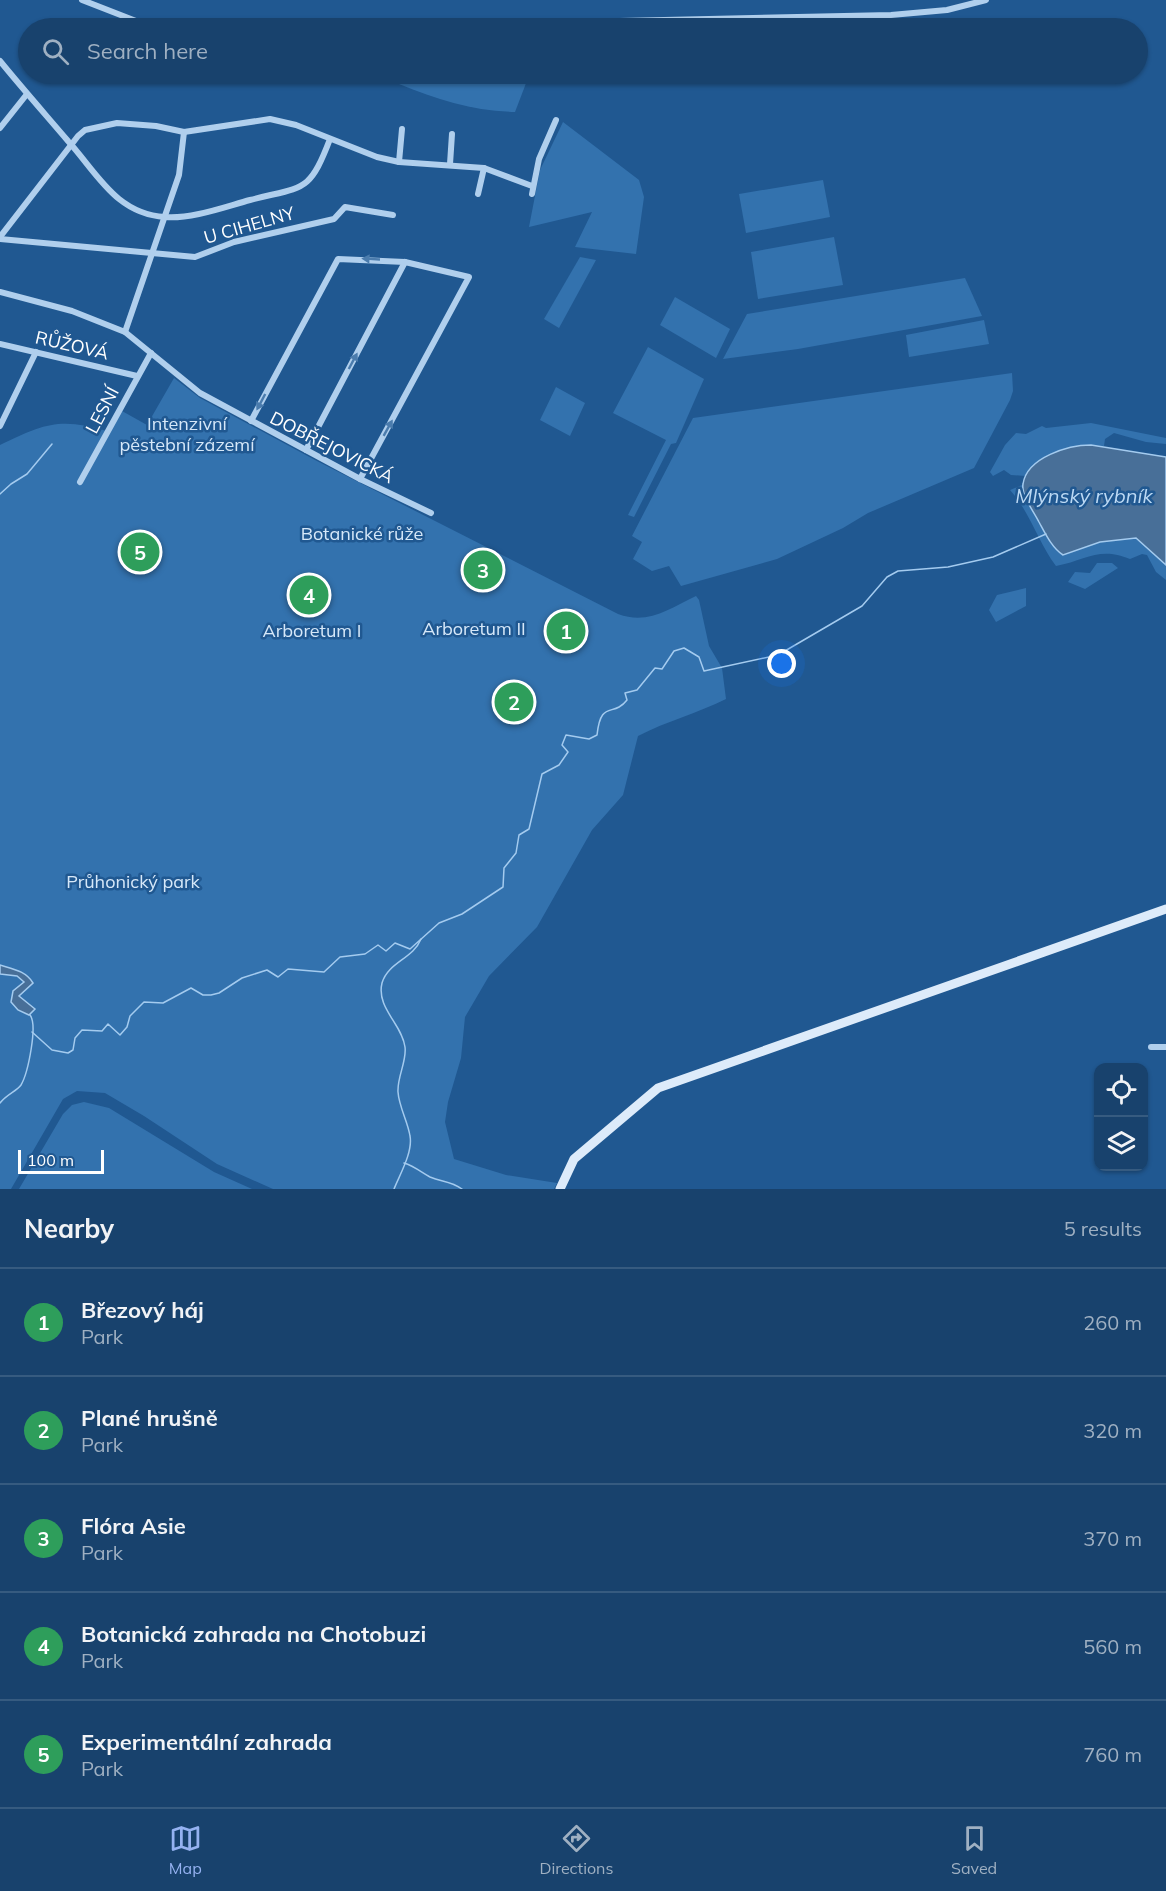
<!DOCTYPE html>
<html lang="en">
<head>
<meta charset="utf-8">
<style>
	:root { --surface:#18426d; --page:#254d75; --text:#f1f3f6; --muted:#9fb0c2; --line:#365b80; --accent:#95b2f1 }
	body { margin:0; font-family:Mulish,sans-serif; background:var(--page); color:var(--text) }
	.controls { position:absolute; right:18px; bottom:18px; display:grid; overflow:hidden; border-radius:12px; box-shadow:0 2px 4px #0004 }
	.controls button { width:54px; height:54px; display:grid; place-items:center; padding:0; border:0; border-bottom:2px solid var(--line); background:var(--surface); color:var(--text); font:30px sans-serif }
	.scale { position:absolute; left:18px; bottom:15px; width:86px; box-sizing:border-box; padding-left:6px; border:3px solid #fff; border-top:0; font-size:16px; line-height:21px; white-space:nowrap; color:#fff; -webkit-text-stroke:4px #205891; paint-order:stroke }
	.you { position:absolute; left:782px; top:664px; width:21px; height:21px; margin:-15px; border:4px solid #fff; border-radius:50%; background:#1a73e8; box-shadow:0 0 0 9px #1a73e833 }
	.badge { display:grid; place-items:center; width:39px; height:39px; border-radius:50%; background:var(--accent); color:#fff; font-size:20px; font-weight:700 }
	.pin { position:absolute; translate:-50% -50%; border:3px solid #fff; box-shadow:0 2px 6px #0006 }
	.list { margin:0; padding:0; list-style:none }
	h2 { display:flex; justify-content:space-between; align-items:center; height:78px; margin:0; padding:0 24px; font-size:26px }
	h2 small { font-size:20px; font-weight:400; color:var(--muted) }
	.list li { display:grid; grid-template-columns:39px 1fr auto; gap:18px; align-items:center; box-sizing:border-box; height:108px; padding:0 24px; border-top:2px solid var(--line) }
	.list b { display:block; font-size:22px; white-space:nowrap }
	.list p { margin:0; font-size:20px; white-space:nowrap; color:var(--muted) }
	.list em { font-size:20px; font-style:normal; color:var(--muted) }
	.icon { flex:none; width:33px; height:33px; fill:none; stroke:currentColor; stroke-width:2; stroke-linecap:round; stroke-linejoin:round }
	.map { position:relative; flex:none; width:1166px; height:1189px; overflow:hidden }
	.search { position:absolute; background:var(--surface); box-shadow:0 2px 4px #0004; left:18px; right:18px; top:18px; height:66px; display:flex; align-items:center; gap:15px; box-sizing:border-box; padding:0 21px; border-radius:33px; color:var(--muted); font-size:22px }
	.sheet { height:618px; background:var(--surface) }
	nav { display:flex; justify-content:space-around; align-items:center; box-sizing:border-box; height:84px; border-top:2px solid var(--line); background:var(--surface); font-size:16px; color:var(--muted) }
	nav a { display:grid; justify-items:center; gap:3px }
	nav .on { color:var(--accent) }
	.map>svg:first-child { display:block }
	.green { fill:#3372ae }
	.water { fill:#486f98; stroke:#a4cbef; stroke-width:1.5 }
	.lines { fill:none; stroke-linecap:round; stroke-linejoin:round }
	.stream { stroke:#a4cbef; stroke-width:1.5 }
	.street { stroke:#b0cfed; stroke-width:6 }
	.secondary { stroke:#ddebfa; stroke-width:9 }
	.oneway { fill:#4b7cad }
	.labels { text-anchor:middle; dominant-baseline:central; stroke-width:5; stroke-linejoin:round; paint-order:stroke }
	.street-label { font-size:18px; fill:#fff; stroke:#205891 }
	.park-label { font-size:18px; fill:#d6e8f9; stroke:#205891 }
	.water-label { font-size:20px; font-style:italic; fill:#bcd9f4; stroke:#205891 }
</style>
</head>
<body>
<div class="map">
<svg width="1166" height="1189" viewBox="0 0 1166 1189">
	<rect width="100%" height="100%" fill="#205891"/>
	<!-- green -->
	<g class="green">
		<path d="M404 74H528V78L515 112C473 111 438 100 399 84Z"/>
		<polygon points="563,122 639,180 644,197 636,254 575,247 592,212 529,227 540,170"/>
		<polygon points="823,180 830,217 746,233 739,194"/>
		<polygon points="834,237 843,285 758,299 751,252"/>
		<polygon points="580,257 596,260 559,328 544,319"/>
		<polygon points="965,278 982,316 798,349 723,359 747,314"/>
		<polygon points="675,297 730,329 716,358 660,325"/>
		<polygon points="984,320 989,344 909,357 906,335"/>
		<polygon points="648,347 704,379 676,443 671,444 634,517 628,515 666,440 613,413"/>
		<polygon points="1012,373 1013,391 1010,400 974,468 868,513 843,528 777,559 681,586 669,566 652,571 633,559 642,542 632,536 693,418"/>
		<path d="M174 378 200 398 315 460 618 614C648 625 669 609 696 596L699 600 709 646 722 668 726 699C698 713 667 721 638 736L623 795 592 830 537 927 489 976 465 1017 461 1058 448 1102 445 1122 454 1159 506 1175 557 1183 554 1189H273L217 1164 144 1116 105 1093 77 1091 63 1099 11 1189H0V445C45 423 61 417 110 432L122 411 147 425Z"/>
		<polygon points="556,387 585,403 570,436 540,420"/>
		<path d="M1091 423 1166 438V444L1146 442 1114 433 1105 439 1104 446C1071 443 1049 453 1026 476L1011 475 1004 470 993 476 990 472 1005 445 1016 433 1026 434 1042 426 1046 428Z"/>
		<path d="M1022 485 1046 534 1062 555 1100 542 1136 538 1166 565V580L1156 572 1147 555 1142 554 1130 559C1100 546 1086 560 1056 566 1038 542 1030 512 1010 490Z"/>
		<polygon points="1097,563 1112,563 1118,568 1085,589 1068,582 1075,572 1090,573"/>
		<polygon points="1026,588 1026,606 996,622 989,610 997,595"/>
		<polygon points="84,1102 109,1108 214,1172 252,1189 19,1189 63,1114 72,1105"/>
	</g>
	<!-- water -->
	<g class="water">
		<path d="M1091 445 1166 457V565L1136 538 1100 542 1063 555C1052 548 1045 533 1039 522 1034 512 1021 495 1023 484 1027 457 1069 445 1091 445Z"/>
		<path d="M0 965C13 969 26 971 33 983L19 996 35 1009 29 1015 18 1010 11 1002 13 991 24 982 17 976 0 974Z"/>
	</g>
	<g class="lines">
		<!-- stream -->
		<g class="stream">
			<polyline points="0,494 11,484 27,474 52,444"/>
			<path d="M32 1032 52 1050 68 1053 73 1050 75 1038 82 1030 102 1031 108 1024 120 1035 127 1027 130 1016 144 1002 163 1003 191 988 203 995H211L219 993 242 978 267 970 278 977 288 969 324 972 340 957 365 954 378 945 386 951 395 943 410 949 439 923 462 914 503 887 504 868 516 853 519 835 529 829 542 774 559 765 568 752 562 745 566 735 589 739 597 735C601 699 613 718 627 700L625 693 637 690 655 668 662 669 674 651 684 648 699 657 704 671 778 655 862 606 887 577 898 571 948 567 993 557 1046 534"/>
			<path d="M0 1103C7 1094 17 1091 21 1085 28 1073 38 1025 30 1015"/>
			<path d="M404 1163C414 1166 421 1172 430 1177 442 1182 451 1181 462 1189"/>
			<path d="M394 1189C400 1174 413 1152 410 1136 408 1122 399 1107 398 1092 397 1077 407 1061 405 1047 402 1024 376 1008 382 983 388 962 413 959 421 939"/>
		</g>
		<!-- street -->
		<g class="street">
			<polyline points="82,0 136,21 183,28"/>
			<polyline points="299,28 891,15 947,10 986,0"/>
			<path d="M0 61C22 88 45 114 68 141 97 173 116 214 165 217 192 219 224 207 250 200 304 186 309 194 330 139"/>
			<polyline points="0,128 27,94"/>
			<polyline points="399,162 402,129"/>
			<polyline points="450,164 452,134"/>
			<polyline points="478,194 484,168"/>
			<polyline points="532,194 539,159 556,120"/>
			<polyline points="0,237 78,136 85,130 117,123 156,126 184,132 270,119 296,125 377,157 399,162 484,168 532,186"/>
			<polyline points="0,239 195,257 234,242 334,219 345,207 393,215"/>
			<polyline points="0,292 72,311 125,332 200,393 360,479 431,513"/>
			<polyline points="125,332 179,175 184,132"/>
			<polyline points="0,344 137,376"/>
			<polyline points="251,421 338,259 405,262 469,277 360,479"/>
			<polyline points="0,426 36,352"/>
			<polyline points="306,450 405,262"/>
			<polyline points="80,482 151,353"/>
			<polyline points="1151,1047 1166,1047"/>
		</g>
		<!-- secondary -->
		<polyline class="secondary" points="560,1189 574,1159 658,1088 1166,909"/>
	</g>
	<!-- one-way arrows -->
	<defs><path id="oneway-solid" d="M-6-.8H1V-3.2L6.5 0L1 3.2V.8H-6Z" transform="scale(1.5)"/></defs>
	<g class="oneway">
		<use href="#oneway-solid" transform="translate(371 259) rotate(-177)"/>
		<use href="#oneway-solid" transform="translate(353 361) rotate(-62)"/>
		<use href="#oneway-solid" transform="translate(261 402) rotate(118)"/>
		<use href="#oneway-solid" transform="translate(388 428) rotate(-61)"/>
	</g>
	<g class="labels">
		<!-- street labels -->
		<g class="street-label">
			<text transform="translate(249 225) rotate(-16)">U CIHELNY</text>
			<text transform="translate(72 345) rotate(13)">RŮŽOVÁ</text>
			<text transform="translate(102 410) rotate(-62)">LESNÍ</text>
			<text transform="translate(332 447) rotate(27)">DOBŘEJOVICKÁ</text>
		</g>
		<!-- park labels -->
		<g class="park-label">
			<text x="187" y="423">Intenzivní<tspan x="187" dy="21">pěstební zázemí</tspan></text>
			<text x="362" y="533">Botanické růže</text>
			<text x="474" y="628">Arboretum II</text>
			<text x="312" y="630">Arboretum I</text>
			<text x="133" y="881">Průhonický park</text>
		</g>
		<!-- water labels -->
		<g class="water-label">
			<text x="1084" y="495">Mlýnský rybník</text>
		</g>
	</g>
</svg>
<div class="controls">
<button><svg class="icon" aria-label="locate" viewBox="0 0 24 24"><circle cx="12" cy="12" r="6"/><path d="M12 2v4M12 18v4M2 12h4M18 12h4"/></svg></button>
<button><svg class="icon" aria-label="layers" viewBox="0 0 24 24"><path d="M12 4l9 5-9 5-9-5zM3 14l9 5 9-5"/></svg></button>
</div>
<div class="scale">100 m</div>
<div class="you"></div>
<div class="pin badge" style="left:566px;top:631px;background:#2e9e5b">1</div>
<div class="pin badge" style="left:514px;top:702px;background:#2e9e5b">2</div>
<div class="pin badge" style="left:483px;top:570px;background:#2e9e5b">3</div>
<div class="pin badge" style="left:309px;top:595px;background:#2e9e5b">4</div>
<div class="pin badge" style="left:140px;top:552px;background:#2e9e5b">5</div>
<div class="search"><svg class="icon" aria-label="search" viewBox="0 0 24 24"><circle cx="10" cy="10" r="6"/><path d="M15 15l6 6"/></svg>Search here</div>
</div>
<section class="sheet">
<h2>Nearby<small>5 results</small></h2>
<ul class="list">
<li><span class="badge" style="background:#2e9e5b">1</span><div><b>Březový háj</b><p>Park</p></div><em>260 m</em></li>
<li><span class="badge" style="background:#2e9e5b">2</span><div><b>Plané hrušně</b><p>Park</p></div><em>320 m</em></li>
<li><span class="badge" style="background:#2e9e5b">3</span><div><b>Flóra Asie</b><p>Park</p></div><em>370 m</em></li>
<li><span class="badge" style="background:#2e9e5b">4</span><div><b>Botanická zahrada na Chotobuzi</b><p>Park</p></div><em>560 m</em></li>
<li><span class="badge" style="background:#2e9e5b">5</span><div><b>Experimentální zahrada</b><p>Park</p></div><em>760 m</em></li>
</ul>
</section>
<nav>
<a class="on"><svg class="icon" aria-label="map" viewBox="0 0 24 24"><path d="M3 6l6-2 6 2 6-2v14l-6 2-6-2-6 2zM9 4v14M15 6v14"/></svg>Map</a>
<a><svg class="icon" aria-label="directions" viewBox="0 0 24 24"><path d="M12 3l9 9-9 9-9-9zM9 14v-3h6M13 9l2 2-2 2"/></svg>Directions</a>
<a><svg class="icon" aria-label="saved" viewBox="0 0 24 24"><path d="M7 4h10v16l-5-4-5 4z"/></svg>Saved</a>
</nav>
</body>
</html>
